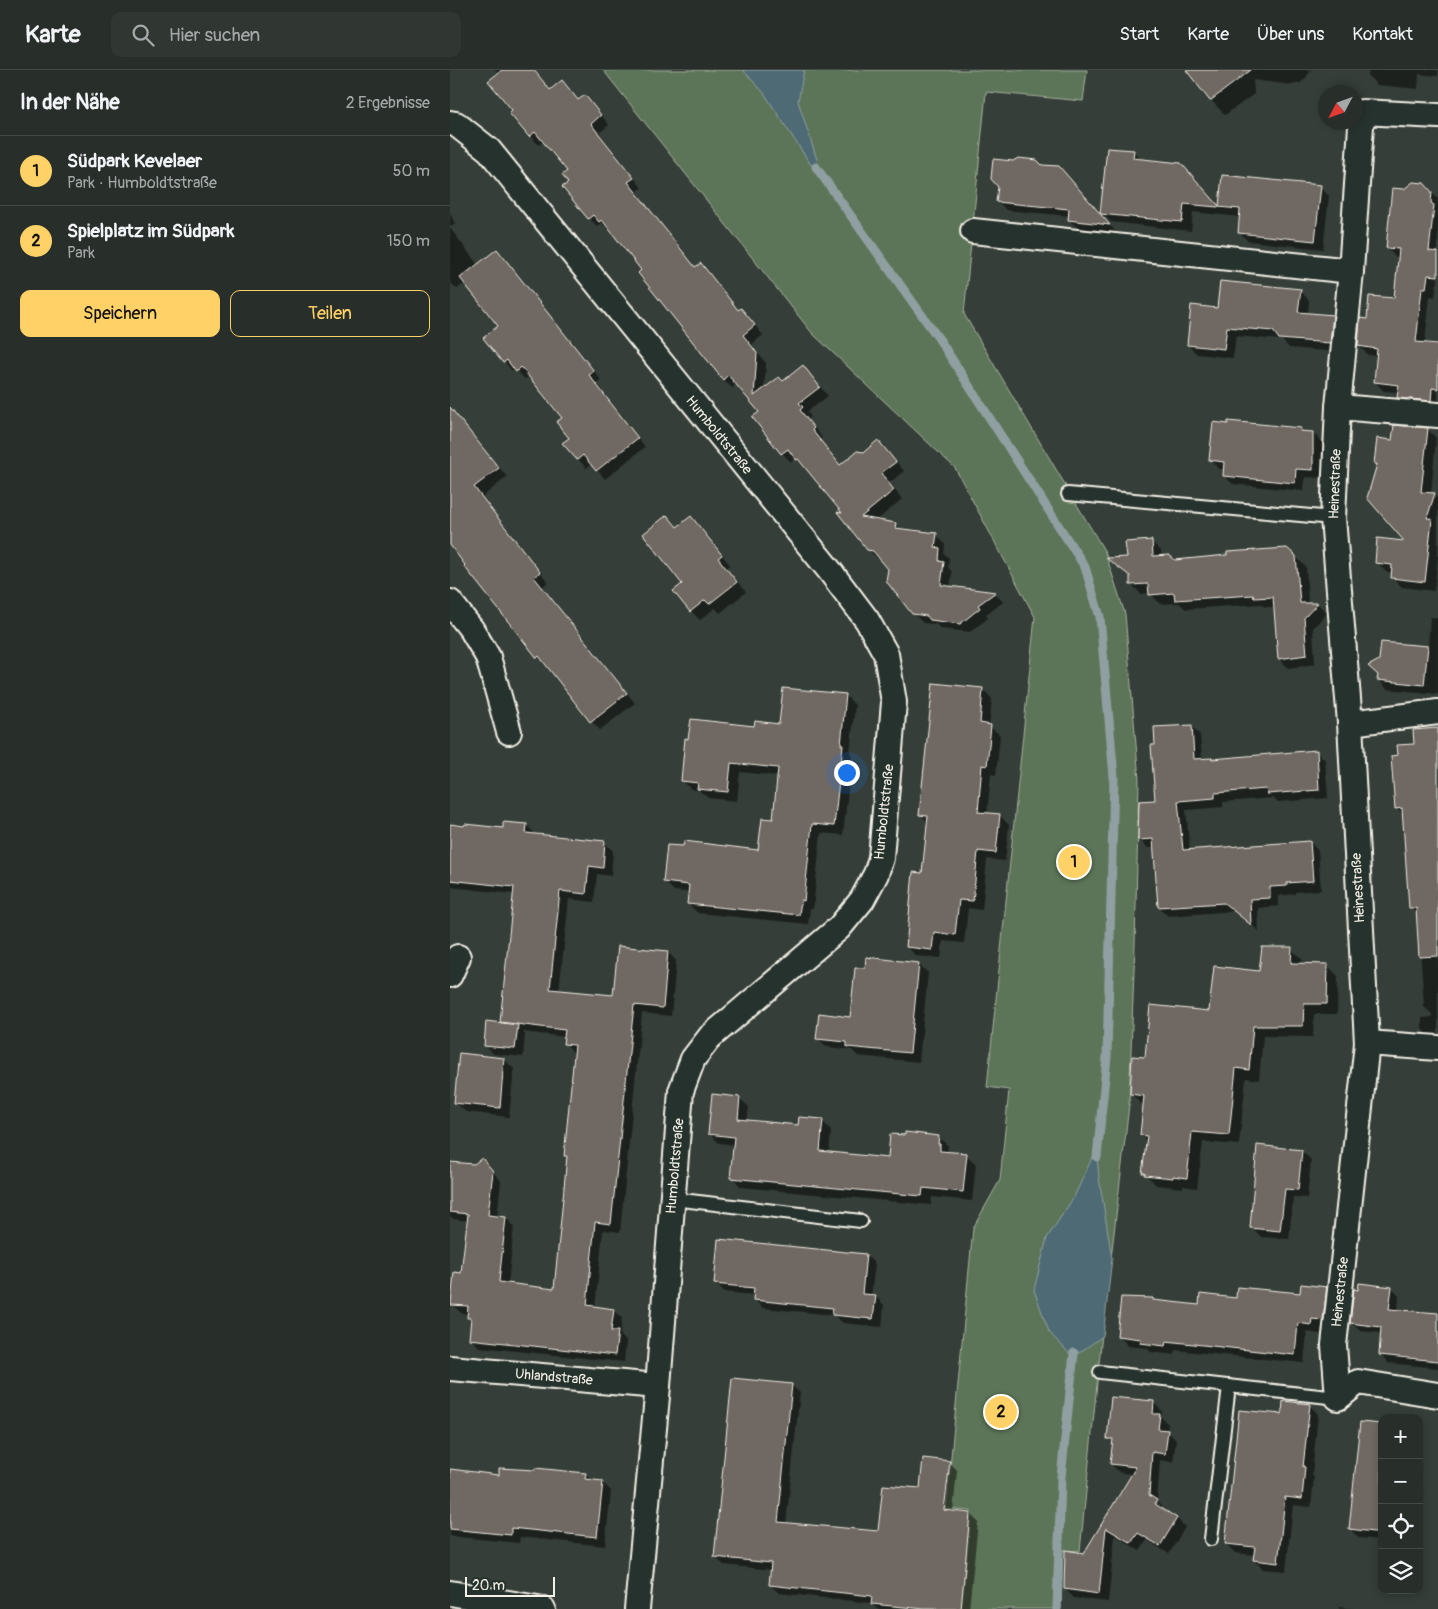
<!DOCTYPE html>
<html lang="de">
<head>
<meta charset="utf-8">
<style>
	:root { --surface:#282e2a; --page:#303632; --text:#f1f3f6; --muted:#a5a8a8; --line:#444a47; --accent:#ffd166 }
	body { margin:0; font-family:Pangolin,sans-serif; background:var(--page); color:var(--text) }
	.controls { position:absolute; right:15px; bottom:15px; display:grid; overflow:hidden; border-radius:10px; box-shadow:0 2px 8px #0003 }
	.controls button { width:45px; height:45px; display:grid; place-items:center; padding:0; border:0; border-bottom:1px solid var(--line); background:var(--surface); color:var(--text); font:25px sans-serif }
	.compass { position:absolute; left:868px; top:15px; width:45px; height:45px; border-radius:50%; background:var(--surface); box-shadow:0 2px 8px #0003; rotate:229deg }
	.scale { position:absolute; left:15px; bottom:12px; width:90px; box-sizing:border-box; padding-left:5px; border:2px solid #f4f1e8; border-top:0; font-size:14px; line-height:18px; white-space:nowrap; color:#f4f1e8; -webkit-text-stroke:4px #26332d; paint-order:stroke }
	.you { position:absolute; left:396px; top:702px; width:18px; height:18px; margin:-12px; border:4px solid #fff; border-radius:50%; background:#1a73e8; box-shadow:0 0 0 8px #1a73e833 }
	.badge { display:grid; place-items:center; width:32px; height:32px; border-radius:50%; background:var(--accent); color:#111; font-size:16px; font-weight:700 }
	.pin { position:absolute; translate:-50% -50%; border:2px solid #fff; box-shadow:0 1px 5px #0006 }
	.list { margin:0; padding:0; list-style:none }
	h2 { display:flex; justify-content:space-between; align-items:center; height:65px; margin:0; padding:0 20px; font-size:21px }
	h2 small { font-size:16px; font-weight:400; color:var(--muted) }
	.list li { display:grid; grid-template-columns:32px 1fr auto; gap:15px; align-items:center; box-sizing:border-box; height:70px; padding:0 20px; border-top:1px solid var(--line) }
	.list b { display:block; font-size:19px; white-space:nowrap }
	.list p { margin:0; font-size:16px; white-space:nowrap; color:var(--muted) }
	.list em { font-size:16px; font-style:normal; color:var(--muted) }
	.actions { display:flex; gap:10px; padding:15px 20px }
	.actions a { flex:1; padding:11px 0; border:1px solid var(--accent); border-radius:10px; text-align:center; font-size:18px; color:var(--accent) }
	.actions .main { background:var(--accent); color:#111 }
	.icon { flex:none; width:28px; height:28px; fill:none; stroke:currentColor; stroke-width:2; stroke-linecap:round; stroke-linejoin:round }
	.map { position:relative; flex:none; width:988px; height:1539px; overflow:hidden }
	header { display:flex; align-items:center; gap:30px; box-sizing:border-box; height:70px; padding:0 25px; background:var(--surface); border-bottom:1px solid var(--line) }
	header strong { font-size:24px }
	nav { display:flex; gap:28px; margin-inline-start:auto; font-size:18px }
	.search { width:350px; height:45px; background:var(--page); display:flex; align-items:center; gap:12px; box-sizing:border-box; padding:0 18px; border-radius:10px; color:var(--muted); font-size:19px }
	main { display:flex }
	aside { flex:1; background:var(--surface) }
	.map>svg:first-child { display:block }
	.green { fill:#5c7458; stroke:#a8b2a0 }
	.water { fill:#4e6a74; stroke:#90a0a2 }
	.shadow { fill:#0007 }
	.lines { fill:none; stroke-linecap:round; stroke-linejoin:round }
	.stream { stroke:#90a0a2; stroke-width:9 }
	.building { fill:#706862; stroke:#f4f1e8 }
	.service-casing { stroke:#f4f1e8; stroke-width:16 }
	.minor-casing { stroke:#f4f1e8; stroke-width:28 }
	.service { stroke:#26332d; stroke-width:12 }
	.minor { stroke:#26332d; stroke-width:24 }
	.labels { text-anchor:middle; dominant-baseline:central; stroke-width:5; stroke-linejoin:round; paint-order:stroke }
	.street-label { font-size:14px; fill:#f4f1e8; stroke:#26332d }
</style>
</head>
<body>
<header>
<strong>Karte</strong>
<div class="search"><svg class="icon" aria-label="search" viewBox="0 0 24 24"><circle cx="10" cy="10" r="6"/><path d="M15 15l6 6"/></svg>Hier suchen</div>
<nav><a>Start</a><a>Karte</a><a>Über uns</a><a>Kontakt</a></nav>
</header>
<main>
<aside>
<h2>In der Nähe<small>2 Ergebnisse</small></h2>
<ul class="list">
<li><span class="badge">1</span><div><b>Südpark Kevelaer</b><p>Park · Humboldtstraße</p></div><em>50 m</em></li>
<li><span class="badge">2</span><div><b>Spielplatz im Südpark</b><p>Park</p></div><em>150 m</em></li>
</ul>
<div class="actions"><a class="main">Speichern</a><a>Teilen</a></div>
</aside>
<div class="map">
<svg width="988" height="1539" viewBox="0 0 988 1539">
	<rect width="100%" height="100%" fill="#353e38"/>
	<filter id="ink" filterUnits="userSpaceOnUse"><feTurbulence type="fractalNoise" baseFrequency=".02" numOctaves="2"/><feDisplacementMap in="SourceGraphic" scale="10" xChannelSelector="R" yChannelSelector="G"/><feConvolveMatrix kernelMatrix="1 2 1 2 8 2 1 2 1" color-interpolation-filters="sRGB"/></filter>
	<g filter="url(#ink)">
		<!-- green -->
		<polygon class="green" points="153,0 637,0 633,31 536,22 514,244 655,482 675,544 689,710 685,874 679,1035 651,1274 630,1481 613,1480 611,1539 511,1539 521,1441 496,1439 523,1158 550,1110 559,1020 537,1017 585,547 505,398 362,263"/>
		<!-- water -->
		<g class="water">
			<polygon points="293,0 354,0 348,31 369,96 366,97 361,95 314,23"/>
			<polygon points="647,1087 649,1108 662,1188 653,1266 627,1284 619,1283 599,1262 584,1220 597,1168 624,1127 642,1088"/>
		</g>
		<!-- shadow -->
		<g class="shadow">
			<polygon points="45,0 85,0 101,21 112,12 129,31 135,27 144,36 159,55 149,63 192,118 186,122 246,198 289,241 291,239 313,265 301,275 316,293 314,320 333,313 353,297 378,326 357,342 361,347 358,349 372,368 370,370 391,396 414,383 428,372 437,381 454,401 439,413 452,429 426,451 445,454 451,460 486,465 495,474 494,484 499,488 498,497 502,502 500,518 545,523 553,532 536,545 538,548 520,562 491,559 486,554 473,553 463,543 439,499 431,489 427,488 418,479 395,445 356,398 346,388 341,392 332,383 304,348 310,343 287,314 282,318 273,309 161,159 159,160 152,153 148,157 139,148 119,113 119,101 94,71 89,75 80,66 64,40 49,4"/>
			<polygon points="741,0 861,0 855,9 850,13 842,15 803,10 804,24 775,45 761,30"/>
			<polygon points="919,0 988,0 988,6 969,4 968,19 927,15 918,6"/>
			<polygon points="658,80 684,82 692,90 740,103 770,138 773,107 870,117 879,126 873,179 798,171 789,162 790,147 743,142 741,161 661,152 656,147 654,149 666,162 628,158 619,150 620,146 556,140 548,131 549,116 652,146"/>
			<polygon points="974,114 988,129 988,214 987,213 985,227 980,226 975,272 988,273 988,339 958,337 948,327 949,322 934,321 925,312 928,286 918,285 909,276 918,250 945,230 949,187 946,187 937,178 955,120"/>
			<polygon points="0,143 5,154 0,156"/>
			<polygon points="0,158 28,195 46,180 55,189 151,310 147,314 195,377 155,409 142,394 136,398 114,373 120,368 113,348 80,306 75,309 65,299 62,301 34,268 49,256 15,213 7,219 0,212"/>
			<polygon points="850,221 859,230 858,244 882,247 892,256 889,282 839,278 832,270 786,266 783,288 747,284 738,275 768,239"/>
			<polygon points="0,337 57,407 32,427 98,512 92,517 185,633 150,660 141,651 98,595 88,587 0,473"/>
			<polygon points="850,359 853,362 863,363 872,372 872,408 855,407 853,421 783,414 774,406 775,399 769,399 760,390"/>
			<polygon points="977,359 986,368 981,424 985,425 988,428 988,487 984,521 952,517 942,507 943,502 936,502 927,492 957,472 928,396 926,394 943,371"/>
			<polygon points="217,446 228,458 241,448 250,457 280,495 276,498 296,522 270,543 265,538 250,550 241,541"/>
			<polygon points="701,471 711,481 711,486 724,491 846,487 856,497 858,534 868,534 877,543 863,558 865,594 838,598 829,588 825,537 815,537 811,534 736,539 729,533 710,534 700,523 691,524 681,514 681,508 659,489 678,489"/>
			<polygon points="980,547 988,548 988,624 937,619 929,610 930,591 978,578"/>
			<polygon points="533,619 542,629 539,656 550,665 546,705 541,704 537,744 550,746 559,755 555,791 537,789 532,840 518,838 514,873 493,871 491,888 466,886 457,877 473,804 479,753 471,745"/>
			<polygon points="395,625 405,635 400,683 402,685 393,765 371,763 363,839 360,839 358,854 248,843 238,834 239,822 224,821 215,812 309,781 324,750 328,706 290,702 287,731 258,728 250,721 241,719 232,710 306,657 330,655"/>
			<polygon points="741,656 750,665 752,690 763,690 866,681 875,690 878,728 827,732 823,728 773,732 773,737 736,740 740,781 860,772 868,781 871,820 845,822 845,824 828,826 829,836 808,838 809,861 784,841 718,846 709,837 705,778 698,778 689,769 706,731 707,676"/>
			<polygon points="988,660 988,968 981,968 972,959 972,948 982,947 982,944 974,937 968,845 960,838 954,745 947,738 949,686 965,675 964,661"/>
			<polygon points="54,753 77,755 85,764 85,766 155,773 163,781 161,806 147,804 144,832 119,829 109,921 165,926 218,882 226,891 221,946 192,943 170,1162 153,1160 145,1238 163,1240 172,1248 170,1265 176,1271 174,1292 29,1277 21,1268 22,1251 18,1247 19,1244 11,1243 2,1234 12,1204 18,1151 3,1149 0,1146 0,1094 40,1098 51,1111 47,1147 56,1148 64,1156 58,1215 105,1221 118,1089 115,1086 126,982 123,982 115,973 115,967 73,962 75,965 73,987 44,984 35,975 54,955 51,952 64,824 0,817 0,754 54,759"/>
			<polygon points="841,879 852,889 852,895 877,895 888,906 887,944 864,944 863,967 813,966 809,1010 796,1008 789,1075 753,1072 747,1118 733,1116 733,1118 706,1115 694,1102 697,1071 691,1065 694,1035 692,1034 681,1024 696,988 760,942"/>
			<polygon points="468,894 478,903 469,992 408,986 402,980 377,977 367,968 401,948"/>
			<polygon points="54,989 64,999 59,1047 16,1042 6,1033"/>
			<polygon points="289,1028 299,1037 297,1051 349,1056 372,1051 381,1060 379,1084 439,1090 489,1067 498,1076 497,1083 516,1085 526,1094 522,1131 482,1127 481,1135 291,1117 282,1107 285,1075 269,1073 259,1063"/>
			<polygon points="852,1081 861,1090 857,1128 843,1127 839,1169 811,1167 802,1157"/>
			<polygon points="416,1185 425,1194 421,1226 425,1226 434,1235 432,1257 393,1253 384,1245 313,1238 304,1229 304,1225 274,1222 265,1213"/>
			<polygon points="876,1218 886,1228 882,1259 871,1258 871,1264 857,1262 854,1293 725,1280 725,1285 701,1282 697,1278 678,1276 669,1266 702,1229 705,1232 750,1236 787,1229 851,1225"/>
			<polygon points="941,1218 949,1226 948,1241 988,1245 988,1298 938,1293 930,1284 932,1263 910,1261 902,1253"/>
			<polygon points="341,1315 350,1323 336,1454 430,1463 499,1392 507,1400 503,1442 520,1444 528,1452 519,1539 428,1539 421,1533 329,1523 320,1515 322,1500 274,1495 265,1487"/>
			<polygon points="703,1332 712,1341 711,1347 718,1354 717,1361 726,1370 723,1392 710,1390 707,1432 715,1440 714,1441 727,1449 735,1457 719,1484 697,1470 690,1481 665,1465 658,1532 624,1528 615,1519 683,1404 670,1403 661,1394 664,1373 659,1368"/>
			<polygon points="859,1335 868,1344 862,1405 864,1407 861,1437 843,1435 836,1501 813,1499 804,1490 805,1485 785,1483 776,1474 833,1346"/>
			<polygon points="932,1356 932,1470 909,1468 900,1459"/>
			<polygon points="969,1393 971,1395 969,1416 974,1421 972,1448 969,1448"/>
			<polygon points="0,1400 50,1406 135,1404 142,1411 152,1412 161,1421 155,1476 70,1467 69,1473 0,1466"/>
			<polygon points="889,1537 904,1539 889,1539"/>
		</g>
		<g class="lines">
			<!-- stream -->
			<g class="stream">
				<polyline points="366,97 489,269 635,497 650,547 664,707 657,987 647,1087"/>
				<polyline points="607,1539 611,1407 624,1283"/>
			</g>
		</g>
		<!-- building -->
		<g class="building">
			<polygon points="52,0 84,0 100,20 112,10 128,30 135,25 151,45 141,54 184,108 178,112 245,197 251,193 288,240 291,238 305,255 293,265 307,283 304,326 329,307 333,311 353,295 370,317 349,333 353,337 350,340 364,358 362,360 390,395 407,381 414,382 428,370 446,392 431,403 444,420 411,447 446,453 445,458 487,463 485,477 490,478 489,491 494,492 491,515 546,522 528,535 530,538 510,554 480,550 477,546 462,544 436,511 438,499 423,481 417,480 387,442 392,443 348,389 346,390 338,379 331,384 302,347 309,342 278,305 273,310 188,203 191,200 152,150 149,152 143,145 138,149 112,117 118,113 112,105 117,101 85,62 79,67 59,43 62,40 38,11"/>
			<polygon points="736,0 801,0 760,31"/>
			<polygon points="657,78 684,80 683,88 731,93 769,136 772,105 871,115 865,171 788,163 790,139 734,134 732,152 650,144"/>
			<polygon points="568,88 587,90 592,95 609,96 660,155 618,150 619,139 546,132 548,117 541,109 543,89 563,91"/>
			<polygon points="963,112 974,113 982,122 981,133 984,135 979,181 988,182 988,206 978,205 976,218 972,218 966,272 988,274 988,319 982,318 981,331 947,328 949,315 924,312 927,279 908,276 910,248 917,249 919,226 944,228 949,179 936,178 942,118 954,119"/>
			<polygon points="47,179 144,301 139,305 188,368 146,401 133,385 127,390 112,373 119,368 106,352 112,348 71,297 66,302 57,290 53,293 33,268 48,256 10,208"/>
			<polygon points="770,211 851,219 848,242 883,245 880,273 829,269 823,261 777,257 774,279 737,275 741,235 767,238"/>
			<polygon points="0,337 49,398 24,417 90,502 84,507 177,623 140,652 89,586 87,588 14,496 15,495 0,475"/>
			<polygon points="778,351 851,358 850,361 863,362 863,400 846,399 845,413 773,406 774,392 759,390 763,352 778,354"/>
			<polygon points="944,355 978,358 971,422 985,423 977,448 982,449 975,512 941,508 942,495 925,493 927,468 954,471 917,428 927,394 924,394 927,368 942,370"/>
			<polygon points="217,445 227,457 241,446 272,485 268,488 287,512 259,534 255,530 240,542 223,521 232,514 193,464"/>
			<polygon points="702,470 703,486 719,485 725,490 777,485 777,482 837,478 846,486 850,533 868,533 854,548 857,585 828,589 823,527 804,528 803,525 725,530 724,523 699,525 698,514 680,515 680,506 656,488 677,487 675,472"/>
			<polygon points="931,572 978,576 974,615 927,610 928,605 918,596 929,590"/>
			<polygon points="483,613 533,618 530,653 541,655 537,696 532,695 528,742 550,744 546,783 528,781 523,831 509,830 505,865 484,862 482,880 456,877 463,802 472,803 478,746 469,745"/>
			<polygon points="333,618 396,624 391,675 393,675 384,756 362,754 354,831 351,830 349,845 237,834 239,815 213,812 217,775 233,776 234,771 308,780 312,748 323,749 328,698 281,693 278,722 247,719 248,713 231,711 235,668 238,669 241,649 304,656 305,651 329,654"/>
			<polygon points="742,655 744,689 762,688 762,689 867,680 869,720 817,724 816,719 765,723 765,728 728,731 733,780 860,771 863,811 837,813 837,816 820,817 820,828 800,829 801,855 774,833 708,837 703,769 688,770 689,731 705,730 701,675 705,675 704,657"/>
			<polygon points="988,658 988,886 969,887 966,838 959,838 952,738 945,739 941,686 948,685 947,675 964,674 963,660"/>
			<polygon points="53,752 77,754 76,763 155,771 153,798 139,796 136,824 110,821 100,919 163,925 168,876 218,881 213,938 184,935 161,1154 145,1152 137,1235 164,1239 161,1261 168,1261 165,1285 19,1269 21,1248 17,1248 18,1236 1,1235 4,1202 11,1203 18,1144 0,1142 0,1092 24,1094 32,1088 43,1101 38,1145 56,1147 49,1212 104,1219 111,1149 117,1086 114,1086 125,975 113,974 115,960 50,952 64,817 0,810 0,754 14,756 15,754 53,758"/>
			<polygon points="812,877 842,877 841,893 878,894 877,934 854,934 853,956 803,956 799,1000 786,998 779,1065 742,1062 737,1108 723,1106 723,1108 694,1105 695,1103 692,1103 697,1066 690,1065 694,1026 680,1024 681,1006 682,986 695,987 700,935 759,941 764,896 809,901"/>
			<polygon points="416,887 469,893 460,983 397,977 397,972 366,969 369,943 400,947 405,898 415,898"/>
			<polygon points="36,951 68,955 65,979 34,976"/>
			<polygon points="9,983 54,988 50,1038 4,1033"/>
			<polygon points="262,1024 290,1027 288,1049 348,1055 349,1047 373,1049 370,1081 438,1088 440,1064 455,1065 455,1062 489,1066 488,1074 490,1074 490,1081 517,1083 513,1122 473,1118 472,1126 280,1108 284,1067 258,1064"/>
			<polygon points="807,1075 852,1080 848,1120 835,1119 830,1161 800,1158"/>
			<polygon points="268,1169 416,1184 412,1224 426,1225 423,1249 382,1245 383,1238 303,1230 304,1218 264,1214"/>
			<polygon points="909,1213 942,1217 939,1239 988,1243 988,1291 929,1285 931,1257 900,1253 904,1219 908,1220"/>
			<polygon points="851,1214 877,1217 873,1250 862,1249 861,1255 848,1253 845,1285 716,1271 715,1276 690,1273 691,1269 667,1266 671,1227 703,1228 703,1230 749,1235 750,1224 786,1228 787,1217 850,1223"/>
			<polygon points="282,1308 342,1314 328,1452 428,1461 433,1415 470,1418 473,1388 500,1391 494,1440 520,1443 511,1539 475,1539 421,1534 422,1526 319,1515 321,1493 264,1487"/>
			<polygon points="661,1327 704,1331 703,1344 710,1344 708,1359 718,1360 715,1384 702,1382 699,1425 707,1430 705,1434 727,1448 710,1476 688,1463 681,1473 656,1458 649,1524 614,1519 615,1480 634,1483 686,1397 660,1394 663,1369 657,1369"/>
			<polygon points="833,1331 860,1334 853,1397 855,1397 852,1429 835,1427 828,1493 803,1490 805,1477 775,1474 789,1340 832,1344"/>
			<polygon points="910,1352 932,1354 932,1463 899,1459"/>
			<polygon points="49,1398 85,1400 85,1398 136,1403 135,1409 153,1411 147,1467 61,1458 61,1465 0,1459 0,1399 49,1405"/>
		</g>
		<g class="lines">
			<defs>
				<g id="service">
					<polyline points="618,424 883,448"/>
					<polyline points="223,1129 411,1151"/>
					<polyline points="650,1302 888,1328"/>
					<polyline points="761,1469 779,1316"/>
				</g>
				<g id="minor">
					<polyline points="988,46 912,42 901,201 888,337 883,448 900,653 917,973 884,1275 888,1328 908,1312 988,1325"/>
					<polyline points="0,53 6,54 39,80 380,501 417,550 436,584 444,632 431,788 426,804 412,830 389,858 260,967 243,989 231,1021 208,1316 187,1539"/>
					<polyline points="523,161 901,201"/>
					<polyline points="888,337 988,345"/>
					<polyline points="0,532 22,560 38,587 59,662"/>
					<polyline points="900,653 988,642"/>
					<polyline points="0,905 8,887"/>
					<polyline points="917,973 988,978"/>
					<polyline points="0,1298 208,1316"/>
					<polyline points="0,1523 93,1539"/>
				</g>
			</defs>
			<!-- service casing -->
			<use href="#service" class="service-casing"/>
			<!-- minor casing -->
			<use href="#minor" class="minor-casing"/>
			<!-- service -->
			<use href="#service" class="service"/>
			<!-- minor -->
			<use href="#minor" class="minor"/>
		</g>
	</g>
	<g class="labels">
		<!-- street labels -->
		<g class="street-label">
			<text transform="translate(269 365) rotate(51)">Humboldtstraße</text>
			<text transform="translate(885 414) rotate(-88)">Heinestraße</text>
			<text transform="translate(434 742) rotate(-84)">Humboldtstraße</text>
			<text transform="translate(908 818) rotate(-93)">Heinestraße</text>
			<text transform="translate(225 1096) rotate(-85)">Humboldtstraße</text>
			<text transform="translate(890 1222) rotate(-84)">Heinestraße</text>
			<text transform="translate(104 1307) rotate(5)">Uhlandstraße</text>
		</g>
	</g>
</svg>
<div class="controls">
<button>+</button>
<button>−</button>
<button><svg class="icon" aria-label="locate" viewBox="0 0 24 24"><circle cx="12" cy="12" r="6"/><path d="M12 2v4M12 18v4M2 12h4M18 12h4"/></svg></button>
<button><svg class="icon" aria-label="layers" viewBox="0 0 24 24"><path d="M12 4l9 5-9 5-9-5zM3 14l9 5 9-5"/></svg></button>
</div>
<svg class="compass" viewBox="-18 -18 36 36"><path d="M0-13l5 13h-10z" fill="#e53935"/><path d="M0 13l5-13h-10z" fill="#a5a8a8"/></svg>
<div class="scale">20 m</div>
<div class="you"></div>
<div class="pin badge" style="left:624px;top:792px">1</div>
<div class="pin badge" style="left:551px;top:1342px">2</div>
</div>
</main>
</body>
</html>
